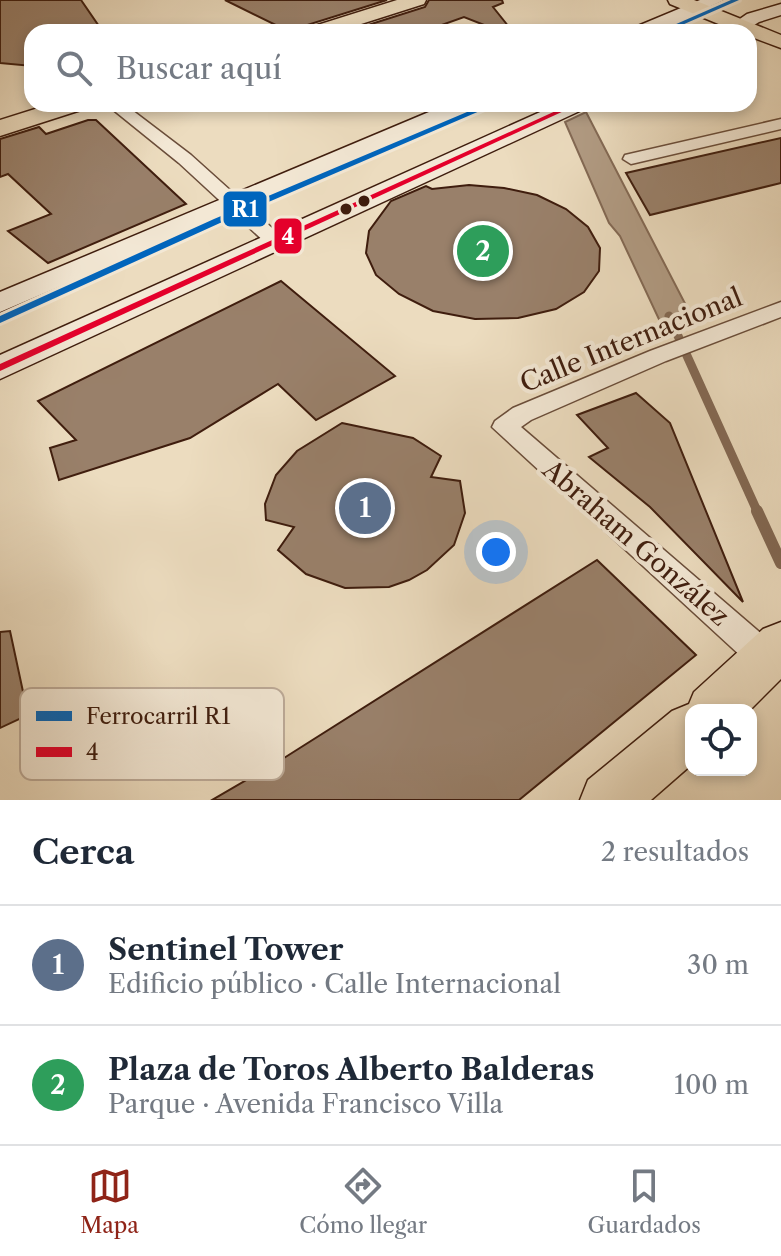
<!DOCTYPE html>
<html lang="es">
<head>
<meta charset="utf-8">
<style>
	:root { --surface:#fff; --page:#f2f2f3; --text:#1f2937; --muted:#747a83; --line:#e0e1e3; --accent:#8f2418 }
	body { margin:0; font-family:"Libre Caslon Text",serif; background:var(--page); color:var(--text) }
	.controls { position:absolute; right:24px; bottom:24px; display:grid; overflow:hidden; border-radius:16px; box-shadow:0 4px 12px #0003 }
	.controls button { width:72px; height:72px; display:grid; place-items:center; padding:0; border:0; border-bottom:2px solid var(--line); background:var(--surface); color:var(--text); font:40px sans-serif }
	.you { position:absolute; left:496px; top:552px; width:28px; height:28px; margin:-20px; border:6px solid #fff; border-radius:50%; background:#1a73e8; box-shadow:0 0 0 12px #1a73e833 }
	.badge { display:grid; place-items:center; width:52px; height:52px; border-radius:50%; background:var(--accent); color:#fff; font-size:26px; font-weight:700 }
	.pin { position:absolute; translate:-50% -50%; border:4px solid #fff; box-shadow:0 2px 8px #0006 }
	.list { margin:0; padding:0; list-style:none }
	h2 { display:flex; justify-content:space-between; align-items:center; height:104px; margin:0; padding:0 32px; font-size:34px }
	h2 small { font-size:26px; font-weight:400; color:var(--muted) }
	.list li { display:grid; grid-template-columns:52px 1fr auto; gap:24px; align-items:center; box-sizing:border-box; height:120px; padding:0 32px; border-top:2px solid var(--line) }
	.list b { display:block; font-size:30px; white-space:nowrap }
	.list p { margin:0; font-size:26px; white-space:nowrap; color:var(--muted) }
	.list em { font-size:26px; font-style:normal; color:var(--muted) }
	.icon { flex:none; width:44px; height:44px; fill:none; stroke:currentColor; stroke-width:2; stroke-linecap:round; stroke-linejoin:round }
	.map { position:relative; flex:none; width:781px; height:800px; overflow:hidden }
	.search { position:absolute; background:var(--surface); box-shadow:0 4px 12px #0003; left:24px; right:24px; top:24px; height:88px; display:flex; align-items:center; gap:20px; box-sizing:border-box; padding:0 28px; border-radius:24px; color:var(--muted); font-size:30px }
	.sheet { height:344px; background:var(--surface) }
	nav { display:flex; justify-content:space-around; align-items:center; box-sizing:border-box; height:112px; border-top:2px solid var(--line); background:var(--surface); font-size:22px; color:var(--muted) }
	nav a { display:grid; justify-items:center; gap:4px }
	nav .on { color:var(--accent) }
	.map>svg:first-child { display:block }
	.water { fill:#b19b83; stroke:#836954; stroke-width:2 }
	.lines { fill:none; stroke-linecap:round; stroke-linejoin:round }
	.stream-far1 { stroke:#836954; stroke-width:9 }
	.stream { stroke:#836954; stroke-width:12 }
	.building { fill:#99806a; stroke:#3f1d0e; stroke-width:2 }
	.street-casing { stroke:#6a4d3a; stroke-width:3 }
	.secondary-casing { stroke:#3f1d0e; stroke-width:3 }
	.primary-casing { stroke:#3f1d0e; stroke-width:3 }
	.street { fill:#f3e8d5; fill-rule:evenodd }
	.secondary { fill:#f3e8d5; fill-rule:evenodd }
	.primary { fill:#ecdcbf; fill-rule:evenodd }
	.bus-1-casing { stroke:#f3e8d5; stroke-width:6 }
	.bus-1 { fill:#e4002b; fill-rule:evenodd }
	.rail-1-casing { stroke:#f3e8d5; stroke-width:6 }
	.rail-1 { fill:#0065bd; fill-rule:evenodd }
	.bus-dot { fill:#3f1d0e; stroke:#f3e8d5; stroke-width:3 }
	.labels { text-anchor:middle; dominant-baseline:central; stroke-width:8; stroke-linejoin:round; paint-order:stroke }
	.street-label { font-size:26px; fill:#3f1d0e; stroke:#f3e8d5 }
	.key { fill:#f3e8d5; stroke:#bdab99; stroke-width:2 }
	.key-label { font-size:22px; fill:#3f1d0e }
	.line-badge { stroke:#f3e8d5; stroke-width:3 }
	.badge-label { font-size:22px; text-anchor:middle; font-weight:bold; fill:#fff }
</style>
</head>
<body>
<div class="map">
<svg width="781" height="800" viewBox="0 0 781 800">
	<rect width="100%" height="100%" fill="#ecdcbf"/>
	<filter id="stains"><feTurbulence type="fractalNoise" baseFrequency=".0025" numOctaves="4"/><feColorMatrix values="0 0 0 0 .2 0 0 0 0 .09 0 0 0 0 .02 0 0 0 .5 -.17"/></filter>
	<radialGradient id="worn" r=".72"><stop offset=".6" stop-color="#630" stop-opacity="0"/><stop offset="1" stop-color="#630" stop-opacity=".3"/></radialGradient>
	<!-- water -->
	<polygon class="water" points="586,112 693,319 664,330 620,236 609,223 565,122"/>
	<g class="lines">
		<!-- stream-far1 -->
		<polyline class="stream-far1" points="669,316 758,513"/>
		<!-- stream -->
		<polyline class="stream" points="757,511 781,563"/>
	</g>
	<!-- building -->
	<g class="building">
		<polygon points="0,0 81,0 103,32 32,32 32,66 0,63"/>
		<polygon points="225,0 387,0 307,25 302,32 290,32"/>
		<polygon points="429,0 502,0 503,3 493,7 513,32 502,32 464,17 422,32 346,32 425,7"/>
		<polygon points="88,120 96,120 186,204 48,263 8,231 51,214 8,174 0,177 0,139 39,127 46,134"/>
		<polygon points="781,138 781,183 650,215 626,173"/>
		<polygon points="469,185 504,188 537,195 566,209 588,227 600,248 599,271 584,292 556,309 518,318 475,319 433,311 399,294 376,275 366,253 369,231 391,201 426,186 432,189"/>
		<polygon points="281,281 395,376 316,420 278,384 190,438 59,480 50,448 76,440 38,401"/>
		<polygon points="636,393 670,423 743,602 650,507 589,457 608,448 577,415"/>
		<polygon points="342,423 413,438 441,456 431,477 460,481 465,513 454,545 427,570 409,580 389,587 345,588 306,574 278,550 294,527 266,520 265,504 276,475 297,451"/>
		<polygon points="597,560 696,655 519,800 212,800 284,758"/>
		<polygon points="10,631 28,715 0,728 0,632"/>
	</g>
	<g class="lines">
		<defs>
			<g id="street">
				<polygon points="106,104 124,104 191,155 282,237 285,241 282,245 268,245 179,163"/>
				<polygon points="781,119 781,129 631,164 623,159 625,155"/>
				<polygon points="781,302 781,317 666,361 531,420 521,427 778,648 781,655 778,670 767,674 756,670 492,427 495,421 513,408 650,351"/>
			</g>
			<g id="secondary">
				<polygon points="700,0 724,0 655,32 630,32 633,28"/>
				<polygon points="781,4 781,15 759,22 743,32 721,32 747,14"/>
				<polygon points="448,104 477,104 474,109 0,312 0,292"/>
				<polygon points="558,104 587,104 584,109 0,379 0,355"/>
			</g>
			<g id="primary">
				<polygon points="397,0 426,0 424,4 336,32 305,32 308,28"/>
				<polygon points="668,0 694,0 781,35 781,48 749,36 749,32 738,32 670,4"/>
				<polygon points="51,104 88,104 84,109 0,136 0,120"/>
				<polygon points="781,622 781,679 750,710 691,710 691,765 651,800 580,800 588,780 672,711 689,704 694,692 763,629"/>
			</g>
		</defs>
		<!-- street casing -->
		<use href="#street" class="street-casing"/>
		<!-- secondary casing -->
		<use href="#secondary" class="secondary-casing"/>
		<!-- primary casing -->
		<use href="#primary" class="primary-casing"/>
		<!-- street -->
		<use href="#street" class="street"/>
		<!-- secondary -->
		<use href="#secondary" class="secondary"/>
		<!-- primary -->
		<use href="#primary" class="primary"/>
		<defs>
			<polygon id="bus-1" points="571,104 579,104 0,371 0,364"/>
		</defs>
		<!-- bus-1 casing -->
		<use href="#bus-1" class="bus-1-casing"/>
		<!-- bus-1 -->
		<use href="#bus-1" class="bus-1"/>
		<defs>
			<g id="rail-1">
				<polygon points="731,0 739,0 666,32 658,32"/>
				<polygon points="486,104 496,104 220,223 0,323 0,316 214,219"/>
			</g>
		</defs>
		<!-- rail-1 casing -->
		<use href="#rail-1" class="rail-1-casing"/>
		<!-- rail-1 -->
		<use href="#rail-1" class="rail-1"/>
	</g>
	<!-- markers -->
	<g class="bus-dot">
		<circle cx="364" cy="201" r="7"/>
		<circle cx="346" cy="209" r="7"/>
	</g>
	<g class="labels">
		<!-- street labels -->
		<g class="street-label">
			<text transform="translate(631 340) rotate(-22)">Calle Internacional</text>
			<text transform="translate(636 543) rotate(41)">Abraham González</text>
		</g>
	</g>
	<!-- legend -->
	<rect x="20" y="688" width="264" height="92" rx="12" class="key"/>
	<rect x="36" y="711" width="36" height="10" fill="#0065bd"/>
	<rect x="36" y="747" width="36" height="10" fill="#e4002b"/>
	<g class="key-label">
		<text x="86" y="724">Ferrocarril R1</text>
		<text x="86" y="760">4</text>
	</g>
	<g class="line-badge">
		<rect x="222" y="190" width="46" height="38" rx="8" fill="#0065bd"/>
		<rect x="273" y="217" width="30" height="38" rx="8" fill="#e4002b"/>
	</g>
	<g class="badge-label">
		<text x="245" y="217">R1</text>
		<text x="288" y="244">4</text>
	</g>
	<rect width="100%" height="100%" filter="url(#stains)"/>
	<rect width="100%" height="100%" fill="url(#worn)"/>
</svg>
<div class="controls">
<button><svg class="icon" aria-label="locate" viewBox="0 0 24 24"><circle cx="12" cy="12" r="6"/><path d="M12 2v4M12 18v4M2 12h4M18 12h4"/></svg></button>
</div>
<div class="you"></div>
<div class="pin badge" style="left:365px;top:508px;background:#5c6f8a">1</div>
<div class="pin badge" style="left:483px;top:251px;background:#2e9e5b">2</div>
<div class="search"><svg class="icon" aria-label="search" viewBox="0 0 24 24"><circle cx="10" cy="10" r="6"/><path d="M15 15l6 6"/></svg>Buscar aquí</div>
</div>
<section class="sheet">
<h2>Cerca<small>2 resultados</small></h2>
<ul class="list">
<li><span class="badge" style="background:#5c6f8a">1</span><div><b>Sentinel Tower</b><p>Edificio público · Calle Internacional</p></div><em>30 m</em></li>
<li><span class="badge" style="background:#2e9e5b">2</span><div><b>Plaza de Toros Alberto Balderas</b><p>Parque · Avenida Francisco Villa</p></div><em>100 m</em></li>
</ul>
</section>
<nav>
<a class="on"><svg class="icon" aria-label="map" viewBox="0 0 24 24"><path d="M3 6l6-2 6 2 6-2v14l-6 2-6-2-6 2zM9 4v14M15 6v14"/></svg>Mapa</a>
<a><svg class="icon" aria-label="directions" viewBox="0 0 24 24"><path d="M12 3l9 9-9 9-9-9zM9 14v-3h6M13 9l2 2-2 2"/></svg>Cómo llegar</a>
<a><svg class="icon" aria-label="saved" viewBox="0 0 24 24"><path d="M7 4h10v16l-5-4-5 4z"/></svg>Guardados</a>
</nav>
</body>
</html>
